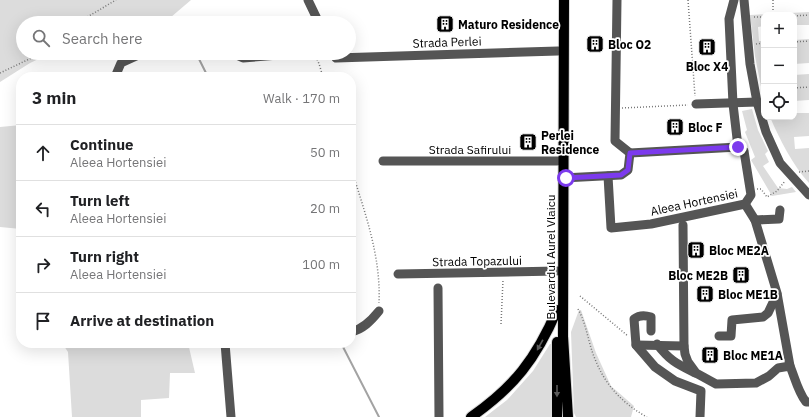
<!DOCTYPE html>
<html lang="en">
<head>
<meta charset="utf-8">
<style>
	:root { --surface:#fff; --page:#f2f2f2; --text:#202124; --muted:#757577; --line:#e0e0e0 }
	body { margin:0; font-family:"IBM Plex Sans",sans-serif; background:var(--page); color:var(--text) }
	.controls { position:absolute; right:12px; top:12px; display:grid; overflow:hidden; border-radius:8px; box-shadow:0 4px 16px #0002 }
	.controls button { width:36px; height:36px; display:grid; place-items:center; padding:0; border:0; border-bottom:1px solid var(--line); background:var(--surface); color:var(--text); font:20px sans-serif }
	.stop { position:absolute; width:12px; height:12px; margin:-9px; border:3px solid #7c3aed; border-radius:50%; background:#fff }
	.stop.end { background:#7c3aed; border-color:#fff; box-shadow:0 1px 4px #0008 }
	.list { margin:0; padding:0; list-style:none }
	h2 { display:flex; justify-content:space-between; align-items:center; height:52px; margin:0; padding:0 16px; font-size:17px }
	h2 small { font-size:13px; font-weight:400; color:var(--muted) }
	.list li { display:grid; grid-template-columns:26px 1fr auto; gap:12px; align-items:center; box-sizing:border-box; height:56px; padding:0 16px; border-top:1px solid var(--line) }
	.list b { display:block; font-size:15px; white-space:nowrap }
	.list p { margin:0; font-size:13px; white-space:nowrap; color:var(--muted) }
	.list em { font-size:13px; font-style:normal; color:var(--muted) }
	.icon { flex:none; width:22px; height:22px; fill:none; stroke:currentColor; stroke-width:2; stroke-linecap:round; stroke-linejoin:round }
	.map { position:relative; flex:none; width:809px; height:417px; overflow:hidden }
	.search { position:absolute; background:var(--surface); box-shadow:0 4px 16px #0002; left:16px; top:16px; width:340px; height:44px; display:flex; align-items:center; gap:10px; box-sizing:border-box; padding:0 14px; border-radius:22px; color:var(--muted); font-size:15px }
	.panel { position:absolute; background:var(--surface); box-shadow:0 4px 16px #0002; left:16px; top:72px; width:340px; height:276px; border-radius:16px }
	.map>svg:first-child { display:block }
	.green { fill:#dcdcdc }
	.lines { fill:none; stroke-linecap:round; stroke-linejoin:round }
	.stream { stroke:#a3a3a3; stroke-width:2 }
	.major-casing { stroke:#dbdbdb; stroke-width:12 }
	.path { stroke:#777; stroke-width:1.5; stroke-dasharray:1 2; stroke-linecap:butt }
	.minor { stroke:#555; stroke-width:9 }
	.major { stroke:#000; stroke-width:10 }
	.oneway { fill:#595959 }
	.route { stroke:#7c3aed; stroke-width:5 }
	.labels { text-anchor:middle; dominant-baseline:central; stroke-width:3.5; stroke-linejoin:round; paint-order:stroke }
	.poi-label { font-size:12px; font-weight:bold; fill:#000; stroke:#fff; text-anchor:start }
	.street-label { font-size:12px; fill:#000; stroke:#fff }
</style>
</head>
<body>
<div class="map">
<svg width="809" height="417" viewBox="0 0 809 417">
	<rect width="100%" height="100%" fill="#fff"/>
	<!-- green -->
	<g class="green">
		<polygon points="0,0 191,0 164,23 23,23 23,53 51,53 30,63 0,82"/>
		<polygon points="809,12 809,25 794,25 794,15 764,15 764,26 758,27 759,41 764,41 764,102 755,56 750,15"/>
		<polygon points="809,39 809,63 794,64 794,40"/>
		<polygon points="809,74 809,100 794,101 794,75"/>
		<polygon points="752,109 758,130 768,151 765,154 769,162 763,166 778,188 787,189 792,187 796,192 772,196 751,160 755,157 745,132 747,130 742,111"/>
		<path d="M794 113H809V136L794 137 795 149 809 148V183C792 164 780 140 770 117H794Z"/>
		<polygon points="21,125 21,229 0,227 0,127"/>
		<polygon points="579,310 581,310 596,353 611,386 634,406 631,417 576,417 574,413 571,332"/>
		<polygon points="62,343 188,343 195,373 170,373 169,398 141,400 141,417 72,417 68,352"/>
		<polygon points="550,344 552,344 551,417 485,417 507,400 533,371"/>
	</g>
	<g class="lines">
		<!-- stream -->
		<g class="stream">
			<polyline points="196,53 208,77"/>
			<polyline points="341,343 379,417"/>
		</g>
		<defs>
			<g id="major">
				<polyline points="564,0 563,336 568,417"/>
				<polyline points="557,342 557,417"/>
				<path d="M471 417C514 387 536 359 557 310"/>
			</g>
		</defs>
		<!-- major casing -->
		<use href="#major" class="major-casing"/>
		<!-- path -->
		<g class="path">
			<polyline points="688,0 695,96"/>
			<polyline points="773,0 773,15"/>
			<polyline points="794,16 809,15"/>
			<polyline points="754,17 764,17"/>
			<polyline points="77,23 116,0"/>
			<polyline points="794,42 809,41"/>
			<polyline points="756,44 764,43"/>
			<path d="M311 53C319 57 320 69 323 77"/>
			<polyline points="0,73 42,53"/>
			<polyline points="794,88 809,87"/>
			<polyline points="622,108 688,105"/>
			<path d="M351 168C365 213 381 256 379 303"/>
			<polyline points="799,172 809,171"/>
			<polyline points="757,189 761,189 767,197 777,191 785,181"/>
			<polyline points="580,296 628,336"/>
			<path d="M578 309C587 325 588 343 595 359 605 385 623 404 647 417"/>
			<polyline points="501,324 503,280"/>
		</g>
		<!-- minor -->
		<g class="minor">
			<polyline points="308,0 319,23"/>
			<polyline points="744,0 750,64 757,102 766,132 780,163 809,195"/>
			<polyline points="232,53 243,58 303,53"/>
			<polyline points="334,53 336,58 558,51"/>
			<polyline points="115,77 121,63 143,53"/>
			<polyline points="696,104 757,102"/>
			<polyline points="630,153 738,147 733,104 729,19 734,0"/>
			<polyline points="383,161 557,161"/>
			<polyline points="608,176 611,228 651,224 745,204 751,195 744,151 738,147"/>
			<polyline points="563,178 621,175 628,170 630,153 615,141 617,0"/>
			<polyline points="745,204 755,220 779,219 780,210"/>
			<polyline points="755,220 777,293 790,366"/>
			<polyline points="683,225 684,346"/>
			<polyline points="398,274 557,271"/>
			<polyline points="438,288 439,417"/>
			<path d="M651 331V317C645 315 639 315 634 319L636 345 655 367 675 381 701 391 700 417"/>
			<path d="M351 332C363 329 371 321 379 311"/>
			<polyline points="719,336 731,336 732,320 763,317 768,313 777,294"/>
			<polyline points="225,343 231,417"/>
			<path d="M657 344C670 361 677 364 695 373"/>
			<path d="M636 345 684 346 685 354 688 362 696 373 716 384 756 383 769 376 778 368 790 366C795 378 798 392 806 402H809"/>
		</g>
		<!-- major -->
		<use href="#major" class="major"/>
	</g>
	<!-- one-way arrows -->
	<defs><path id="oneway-solid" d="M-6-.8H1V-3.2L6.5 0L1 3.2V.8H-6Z"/></defs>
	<g class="oneway">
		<use href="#oneway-solid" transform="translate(540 345) rotate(119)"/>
		<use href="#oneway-solid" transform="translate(557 391) rotate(90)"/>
	</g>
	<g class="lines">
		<!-- route -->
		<polyline class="route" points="566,178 621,175 628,170 630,153 738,147"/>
	</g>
	<!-- icons -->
	<defs>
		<symbol id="building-square" viewBox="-11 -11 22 22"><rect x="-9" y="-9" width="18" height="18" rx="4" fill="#000" stroke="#fff"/><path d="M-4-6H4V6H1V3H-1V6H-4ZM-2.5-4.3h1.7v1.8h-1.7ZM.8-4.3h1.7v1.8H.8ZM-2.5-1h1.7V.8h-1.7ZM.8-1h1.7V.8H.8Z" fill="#fff"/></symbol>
	</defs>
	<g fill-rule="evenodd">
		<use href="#building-square" x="435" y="14" width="20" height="20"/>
		<use href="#building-square" x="585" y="34" width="20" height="20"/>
		<use href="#building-square" x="697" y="37" width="20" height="20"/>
		<use href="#building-square" x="665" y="117" width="20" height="20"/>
		<use href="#building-square" x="518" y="132" width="20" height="20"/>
		<use href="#building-square" x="686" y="240" width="20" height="20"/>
		<use href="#building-square" x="731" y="265" width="20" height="20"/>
		<use href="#building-square" x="695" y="284" width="20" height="20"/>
		<use href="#building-square" x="700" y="345" width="20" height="20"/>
	</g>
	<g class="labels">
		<!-- poi labels -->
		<g class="poi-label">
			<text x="458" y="24">Maturo Residence</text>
			<text x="608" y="44">Bloc O2</text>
			<text x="707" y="66" text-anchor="middle">Bloc X4</text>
			<text x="688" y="127">Bloc F</text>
			<text x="541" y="135">Perlei<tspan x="541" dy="14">Residence</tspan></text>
			<text x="709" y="250">Bloc ME2A</text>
			<text x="728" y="275" text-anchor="end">Bloc ME2B</text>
			<text x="718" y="294">Bloc ME1B</text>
			<text x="723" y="355">Bloc ME1A</text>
		</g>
		<!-- street labels -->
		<g class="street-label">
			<text transform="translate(447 42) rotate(-2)">Strada Perlei</text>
			<text x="470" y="149">Strada Safirului</text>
			<text transform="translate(694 202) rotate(-12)">Aleea Hortensiei</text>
			<text transform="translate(550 257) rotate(-90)">Bulevardul Aurel Vlaicu</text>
			<text transform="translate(477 261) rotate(-1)">Strada Topazului</text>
		</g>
	</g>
</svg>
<div class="controls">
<button>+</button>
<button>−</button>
<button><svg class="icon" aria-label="locate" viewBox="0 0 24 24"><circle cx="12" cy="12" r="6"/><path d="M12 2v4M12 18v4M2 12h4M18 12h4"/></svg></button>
</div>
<div class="stop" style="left:566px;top:178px"></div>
<div class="stop end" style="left:738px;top:147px"></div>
<div class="search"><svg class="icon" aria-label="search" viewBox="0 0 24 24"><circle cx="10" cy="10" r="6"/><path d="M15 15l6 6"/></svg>Search here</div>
<section class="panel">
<h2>3 min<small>Walk · 170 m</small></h2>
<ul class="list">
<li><svg class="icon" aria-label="ahead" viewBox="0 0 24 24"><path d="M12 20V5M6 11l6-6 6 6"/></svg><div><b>Continue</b><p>Aleea Hortensiei</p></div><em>50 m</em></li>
<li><svg class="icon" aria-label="left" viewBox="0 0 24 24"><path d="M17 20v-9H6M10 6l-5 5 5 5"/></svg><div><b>Turn left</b><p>Aleea Hortensiei</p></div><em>20 m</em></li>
<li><svg class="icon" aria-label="right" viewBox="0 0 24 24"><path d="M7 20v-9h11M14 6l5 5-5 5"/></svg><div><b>Turn right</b><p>Aleea Hortensiei</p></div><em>100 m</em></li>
<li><svg class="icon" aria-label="arrive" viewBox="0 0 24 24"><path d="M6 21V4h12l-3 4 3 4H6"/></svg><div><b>Arrive at destination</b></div></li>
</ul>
</section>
</div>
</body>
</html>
